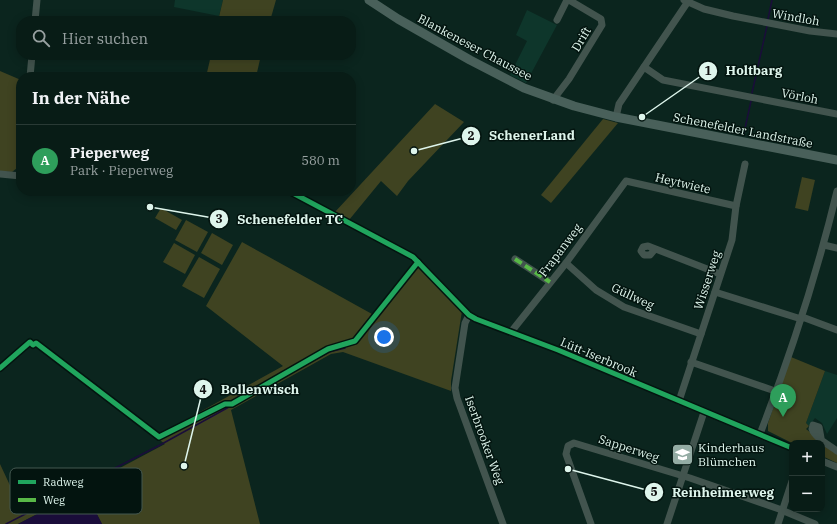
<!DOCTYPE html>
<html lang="de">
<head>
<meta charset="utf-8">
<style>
	:root { --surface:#081c16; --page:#162923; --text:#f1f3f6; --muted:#98a1a1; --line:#293a35; --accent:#8c9099 }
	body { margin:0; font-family:"IBM Plex Serif",serif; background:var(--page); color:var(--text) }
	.controls { position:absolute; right:12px; bottom:12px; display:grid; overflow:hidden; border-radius:8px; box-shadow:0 2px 10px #0003 }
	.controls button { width:36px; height:36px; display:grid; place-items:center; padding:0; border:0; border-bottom:1px solid var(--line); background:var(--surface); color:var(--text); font:20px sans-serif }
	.you { position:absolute; left:384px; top:337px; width:14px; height:14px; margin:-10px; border:3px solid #fff; border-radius:50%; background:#1a73e8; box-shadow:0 0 0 6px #1a73e833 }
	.badge { display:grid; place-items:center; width:26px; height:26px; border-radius:50%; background:var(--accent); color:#fff; font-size:13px; font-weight:700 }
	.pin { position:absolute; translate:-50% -33px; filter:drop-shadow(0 1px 2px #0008) }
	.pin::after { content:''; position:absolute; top:21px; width:14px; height:12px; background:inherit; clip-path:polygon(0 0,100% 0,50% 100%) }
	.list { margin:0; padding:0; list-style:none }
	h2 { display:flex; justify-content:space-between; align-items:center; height:52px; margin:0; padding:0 16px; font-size:17px }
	h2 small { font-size:13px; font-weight:400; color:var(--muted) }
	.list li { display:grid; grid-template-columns:26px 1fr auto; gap:12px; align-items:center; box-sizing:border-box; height:72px; padding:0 16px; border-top:1px solid var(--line) }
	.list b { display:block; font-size:15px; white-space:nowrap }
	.list p { margin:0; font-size:13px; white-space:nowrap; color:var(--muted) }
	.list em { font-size:13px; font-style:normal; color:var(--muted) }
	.icon { flex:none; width:22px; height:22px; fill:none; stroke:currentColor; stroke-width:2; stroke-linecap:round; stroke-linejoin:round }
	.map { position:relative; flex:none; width:837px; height:524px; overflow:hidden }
	.search { position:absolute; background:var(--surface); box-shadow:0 2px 10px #0003; left:16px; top:16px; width:340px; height:44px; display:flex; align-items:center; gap:10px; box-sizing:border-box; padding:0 14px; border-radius:16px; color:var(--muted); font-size:15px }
	.panel { position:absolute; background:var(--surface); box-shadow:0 2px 10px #0003; left:16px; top:72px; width:340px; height:124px; border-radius:16px }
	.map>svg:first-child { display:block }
	.built { fill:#0e362b }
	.green { fill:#3f4321 }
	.water { fill:#1a0d3a }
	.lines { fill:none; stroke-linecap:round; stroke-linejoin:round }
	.stream { stroke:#1a0d3a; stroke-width:1.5 }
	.minor { stroke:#42544e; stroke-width:7 }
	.major { stroke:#49605a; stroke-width:9 }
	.quiet { stroke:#58b947; stroke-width:4; stroke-dasharray:8 4; stroke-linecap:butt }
	.cycleway-casing { stroke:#03140f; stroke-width:8 }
	.cycleway { stroke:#20a55d; stroke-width:5 }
	.labels { text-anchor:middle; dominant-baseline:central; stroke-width:3; stroke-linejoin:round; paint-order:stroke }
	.street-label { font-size:12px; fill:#def5ec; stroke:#03140f }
	.poi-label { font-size:12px; fill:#def5ec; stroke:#03140f; text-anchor:start }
	.key { fill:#03140f; stroke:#455851; stroke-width:1 }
	.key-label { font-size:11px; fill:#def5ec }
	.leader { fill:none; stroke:#def5ec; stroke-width:1.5 }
	.callout-dot { fill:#def5ec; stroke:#03140f; stroke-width:1.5 }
	.mark-label { font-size:12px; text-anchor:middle; font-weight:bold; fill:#111 }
	.callout-label { font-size:13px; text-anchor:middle; font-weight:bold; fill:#def5ec; stroke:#03140f; stroke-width:3; stroke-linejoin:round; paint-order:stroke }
</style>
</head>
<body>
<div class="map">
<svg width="837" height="524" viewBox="0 0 837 524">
	<rect width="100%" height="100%" fill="#0b251e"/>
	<!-- built -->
	<g class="built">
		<polygon points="175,0 223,0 219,16 174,7"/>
		<polygon points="527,10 557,25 526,83 510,75 527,41 516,35"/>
		<polygon points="825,371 837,375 837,418 827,434 822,423 815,418 809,426 806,423"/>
	</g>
	<!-- green -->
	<g class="green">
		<polygon points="223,0 276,0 270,21 218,21"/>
		<polygon points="211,55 261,55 256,77 206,77"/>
		<polygon points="0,71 21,80 21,128 17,168 12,172 0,171"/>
		<polygon points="435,104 464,122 408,181 397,196 381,181 349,220 335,212"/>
		<polygon points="603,119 618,123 551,203 541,195"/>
		<polygon points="802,177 815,180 808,211 795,208"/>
		<polygon points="161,208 182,220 176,230 155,218"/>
		<polygon points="186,220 208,232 197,252 175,240"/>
		<polygon points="212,233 233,245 222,265 201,253"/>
		<polygon points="242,242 372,314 359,331 363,334 416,266 420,265 462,311 451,381 451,391 343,352 331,354 231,410 260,524 102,524 86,493 89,491 87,488 18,524 0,524 0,464 14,494 20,489 39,490 53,482 54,475 65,468 88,485 165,444 37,346 39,342 160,434 283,366 206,306"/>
		<polygon points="174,243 195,255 185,274 163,262"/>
		<polygon points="199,257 220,269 204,298 182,286"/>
		<polygon points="791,357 825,371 806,423 809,426 806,429 837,453 837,463 822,456 822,443 792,443 768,431 768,423"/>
	</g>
	<!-- water -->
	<polygon class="water" points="88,488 89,491 86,493 102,524 18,524"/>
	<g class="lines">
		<!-- stream -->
		<g class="stream">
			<polyline points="768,19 772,0"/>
			<polyline points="752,93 767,26"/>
			<polyline points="744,133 751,101"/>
			<polyline points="6,524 160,445 329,352 345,348"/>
		</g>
		<!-- minor -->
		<g class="minor">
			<polyline points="684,0 704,9 733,16 810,31 837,34"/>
			<polyline points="557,20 567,0"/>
			<polyline points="35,21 37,0"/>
			<polyline points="644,67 663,80 837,114"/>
			<polyline points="30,77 32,55"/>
			<polyline points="553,100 569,79 602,25 601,19 569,0"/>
			<polyline points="616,117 619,104 689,0"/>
			<polyline points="0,174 21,176"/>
			<polyline points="19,176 21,156"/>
			<polyline points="824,245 837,248"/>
			<polyline points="655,249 650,255 644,255 641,251 643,247 648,246 720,274"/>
			<polyline points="515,259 550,282"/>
			<polyline points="416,260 469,315 476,319 558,350 792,448"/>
			<polyline points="566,263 596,290 624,307 701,334"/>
			<polyline points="715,292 798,318 805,318 837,330"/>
			<polyline points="469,315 465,323 455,388 457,398 503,524"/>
			<polyline points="511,332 566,263 626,181 736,206"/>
			<polyline points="691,362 775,391"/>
			<polyline points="679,401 732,240 736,206 745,164"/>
			<path d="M760 434C791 354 817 274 837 191"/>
			<path d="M821 438 819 427 813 425 812 429C815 438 829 445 837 451"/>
			<polyline points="822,461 837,467"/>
			<polyline points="591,524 566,454 568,446 574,443 690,478 779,509 815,524"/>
			<polyline points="667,524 704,412"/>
			<polyline points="778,524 792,481"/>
		</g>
		<!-- major -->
		<polyline class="major" points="369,0 398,19 470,60 524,88 574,106 616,117 837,160"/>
		<!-- quiet -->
		<polyline class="quiet" points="515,259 550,282"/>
		<defs>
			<g id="cycleway">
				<polyline points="289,191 413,257 469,315 476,319 558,350 792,448"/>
				<polyline points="0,368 30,342 33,345 36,343 159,437 225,404 232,404 328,349 355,341 418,262"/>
			</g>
		</defs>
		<!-- cycleway casing -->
		<use href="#cycleway" class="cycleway-casing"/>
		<!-- cycleway -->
		<use href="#cycleway" class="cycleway"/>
	</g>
	<!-- icons -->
	<defs>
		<symbol id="school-square" viewBox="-11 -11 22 22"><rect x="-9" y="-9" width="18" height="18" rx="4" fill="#94aca4" stroke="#03140f"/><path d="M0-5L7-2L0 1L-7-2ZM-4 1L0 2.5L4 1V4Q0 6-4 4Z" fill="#fff"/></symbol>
	</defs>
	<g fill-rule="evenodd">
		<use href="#school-square" x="670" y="442" width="25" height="25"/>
	</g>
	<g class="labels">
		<!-- street labels -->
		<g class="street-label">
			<text transform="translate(796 17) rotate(10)">Windloh</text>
			<text transform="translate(581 39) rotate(-59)">Drift</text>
			<text transform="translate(475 47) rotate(28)">Blankeneser Chaussee</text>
			<text transform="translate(800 96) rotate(11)">Vörloh</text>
			<text transform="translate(743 130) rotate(11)">Schenefelder Landstraße</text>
			<text transform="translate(683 183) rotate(13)">Heytwiete</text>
			<text transform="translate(560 250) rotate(-53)">Frapanweg</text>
			<text transform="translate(707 280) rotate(-72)">Wisserweg</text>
			<text transform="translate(633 296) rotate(25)">Güllweg</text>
			<text transform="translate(599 357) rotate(23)">Lütt-Iserbrook</text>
			<text transform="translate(485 440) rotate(70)">Iserbrooker Weg</text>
			<text transform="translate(629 448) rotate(18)">Sapperweg</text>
		</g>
		<!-- poi labels -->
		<g class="poi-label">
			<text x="698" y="447">Kinderhaus<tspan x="698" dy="14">Blümchen</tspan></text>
		</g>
	</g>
	<!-- legend -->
	<rect x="10" y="468" width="132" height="46" rx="6" class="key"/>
	<rect x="18" y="480" width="18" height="4" fill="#20a55d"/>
	<rect x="18" y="498" width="18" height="4" fill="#58b947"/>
	<g class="key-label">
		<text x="43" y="486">Radweg</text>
		<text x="43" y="504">Weg</text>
	</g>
	<!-- callouts -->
	<path class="leader" d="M642 117L708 71M414 151L471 136M150 207L219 219M184 466L203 389M568 469L654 492"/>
	<g class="callout-dot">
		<circle cx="642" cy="117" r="4"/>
		<circle cx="414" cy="151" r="4"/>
		<circle cx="150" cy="207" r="4"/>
		<circle cx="184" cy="466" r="4"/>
		<circle cx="568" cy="469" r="4"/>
		<circle cx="708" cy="71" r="10"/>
		<circle cx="471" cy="136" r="10"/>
		<circle cx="219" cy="219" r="10"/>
		<circle cx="203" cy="389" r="10"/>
		<circle cx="654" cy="492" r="10"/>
	</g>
	<g class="mark-label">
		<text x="708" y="75">1</text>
		<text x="471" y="140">2</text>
		<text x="219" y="223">3</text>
		<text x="203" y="394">4</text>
		<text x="654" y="496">5</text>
	</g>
	<g class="callout-label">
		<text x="754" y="75">Holtbarg</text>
		<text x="532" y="140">SchenerLand</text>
		<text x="290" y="224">Schenefelder TC</text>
		<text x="260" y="394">Bollenwisch</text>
		<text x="723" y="497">Reinheimerweg</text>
	</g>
</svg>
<div class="controls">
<button>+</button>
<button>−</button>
</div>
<div class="you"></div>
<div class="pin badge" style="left:783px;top:417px;background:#2e9e5b">A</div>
<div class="search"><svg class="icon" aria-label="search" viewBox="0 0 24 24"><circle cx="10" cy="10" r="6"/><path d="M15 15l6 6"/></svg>Hier suchen</div>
<section class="panel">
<h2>In der Nähe<small></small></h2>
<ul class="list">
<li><span class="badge" style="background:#2e9e5b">A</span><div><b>Pieperweg</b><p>Park · Pieperweg</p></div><em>580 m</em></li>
</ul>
</section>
</div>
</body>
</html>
